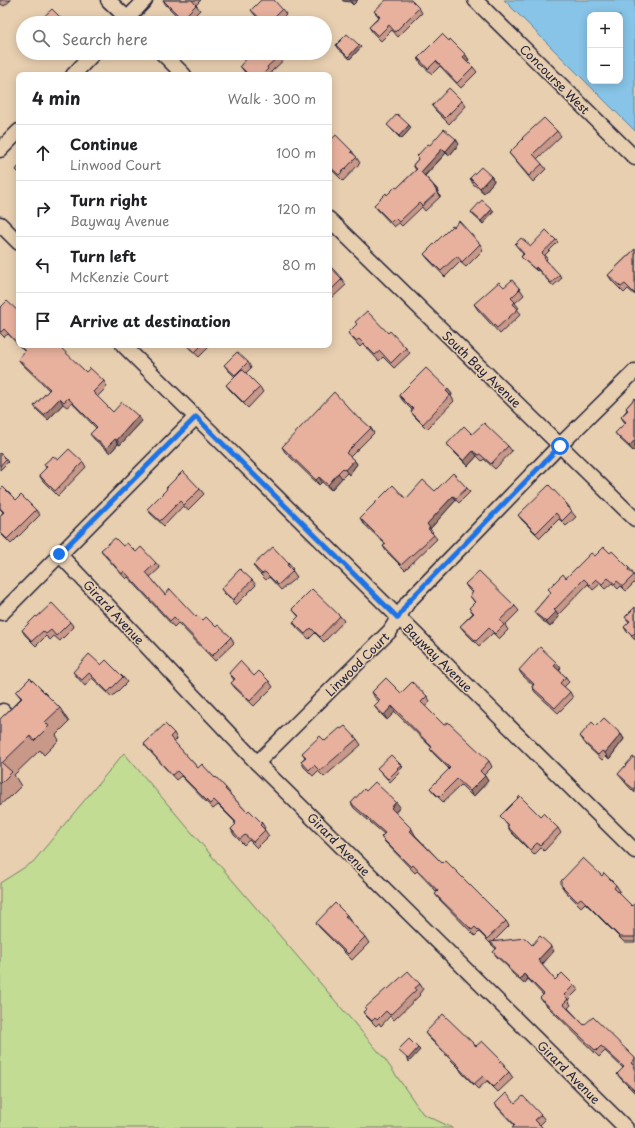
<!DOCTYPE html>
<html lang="en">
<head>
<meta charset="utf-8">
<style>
	:root { --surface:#fff; --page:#f6f6f6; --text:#202124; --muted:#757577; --line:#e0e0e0 }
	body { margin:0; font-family:"Playpen Sans",sans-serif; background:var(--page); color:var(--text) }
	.controls { position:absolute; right:12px; top:12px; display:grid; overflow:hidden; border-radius:8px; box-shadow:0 2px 10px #0003 }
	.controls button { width:36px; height:36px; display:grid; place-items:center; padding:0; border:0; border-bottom:1px solid var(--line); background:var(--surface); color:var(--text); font:20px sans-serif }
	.stop { position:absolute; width:12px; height:12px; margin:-9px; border:3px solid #1a73e8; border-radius:50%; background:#fff }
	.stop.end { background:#1a73e8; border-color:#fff; box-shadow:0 1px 4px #0008 }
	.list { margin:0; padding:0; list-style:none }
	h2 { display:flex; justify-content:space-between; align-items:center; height:52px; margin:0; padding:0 16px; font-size:17px }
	h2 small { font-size:13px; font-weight:400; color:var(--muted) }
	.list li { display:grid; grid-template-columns:26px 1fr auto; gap:12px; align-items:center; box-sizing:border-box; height:56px; padding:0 16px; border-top:1px solid var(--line) }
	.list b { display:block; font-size:15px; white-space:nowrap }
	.list p { margin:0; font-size:13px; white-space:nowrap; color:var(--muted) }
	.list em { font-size:13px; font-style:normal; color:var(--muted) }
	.icon { flex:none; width:22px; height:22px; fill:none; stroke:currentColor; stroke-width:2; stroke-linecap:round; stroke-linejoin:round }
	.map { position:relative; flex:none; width:635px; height:1128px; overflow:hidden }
	.search { position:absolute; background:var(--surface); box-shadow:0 2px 10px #0003; left:16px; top:16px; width:316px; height:44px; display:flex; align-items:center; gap:10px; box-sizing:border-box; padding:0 14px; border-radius:22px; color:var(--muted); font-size:15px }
	.panel { position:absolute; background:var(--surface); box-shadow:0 2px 10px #0003; left:16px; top:72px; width:316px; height:276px; border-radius:8px }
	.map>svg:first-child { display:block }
	.green { fill:#c2dc93; stroke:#727f67 }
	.water { fill:#87c4e7; stroke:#5f83a2; fill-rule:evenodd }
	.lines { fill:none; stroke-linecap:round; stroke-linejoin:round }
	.street-casing { stroke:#22223b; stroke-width:17 }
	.street { stroke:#e8cfb0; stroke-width:14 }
	.wall { fill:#c89888; stroke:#22223b }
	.shaded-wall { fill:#a27c6f; stroke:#22223b }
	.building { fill:#e8b19e; stroke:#22223b }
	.route { stroke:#1a73e8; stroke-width:5 }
	.labels { text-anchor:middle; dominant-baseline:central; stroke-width:3; stroke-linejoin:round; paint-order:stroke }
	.street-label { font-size:12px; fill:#22223b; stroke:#e8cfb0 }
</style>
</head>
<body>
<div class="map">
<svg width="635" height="1128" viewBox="0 0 635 1128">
	<rect width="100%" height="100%" fill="#e8cfb0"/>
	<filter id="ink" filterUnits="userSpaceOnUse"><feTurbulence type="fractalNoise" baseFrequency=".025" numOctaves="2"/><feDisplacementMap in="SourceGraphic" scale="8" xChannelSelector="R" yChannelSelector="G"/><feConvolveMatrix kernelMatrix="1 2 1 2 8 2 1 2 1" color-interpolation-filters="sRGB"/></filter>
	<g filter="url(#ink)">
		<!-- green -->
		<polygon class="green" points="124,753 384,1058 423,1114 453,1128 0,1128 0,883 33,862"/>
		<!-- water -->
		<path class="water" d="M504 0H635V131ZM590 15H620V81H590Z"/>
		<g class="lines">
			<defs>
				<g id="street">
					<polyline points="108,0 132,23"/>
					<polyline points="475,0 635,158"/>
					<polyline points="123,23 145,0"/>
					<polyline points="162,53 184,75"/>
					<polyline points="73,75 94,53"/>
					<polyline points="0,150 19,131"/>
					<polyline points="329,219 635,519"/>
					<polyline points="0,224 19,243"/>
					<polyline points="123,345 635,851"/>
					<polyline points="59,554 257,763 626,1128"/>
					<polyline points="2,613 196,417"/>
					<polyline points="0,715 3,711"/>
					<polyline points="257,763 390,631 408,602 560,445 635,371"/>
				</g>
			</defs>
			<!-- street casing -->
			<use href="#street" class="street-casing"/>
			<!-- street -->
			<use href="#street" class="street"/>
		</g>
		<!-- wall -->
		<g class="wall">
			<polygon points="0,0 11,0 4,6 1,4 0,5"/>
			<polygon points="163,0 201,0 196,5 200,10 187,23 184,23 166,5"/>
			<polygon points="342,0 358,0 353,5 350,2 343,1"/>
			<polygon points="419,8 422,13 398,37 392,30 381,41 373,33 369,27 379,17 374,11"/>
			<polygon points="282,9 286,14 277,23 263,23 255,15 251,10"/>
			<polygon points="449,41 465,54 469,60 467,61 473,67 477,72 461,88 440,66 432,74 421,64 418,58"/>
			<polygon points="336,45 359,45 361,47 350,59 337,48"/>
			<polygon points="247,53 291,53 271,72 272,75 247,75 240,66 250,56"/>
			<polygon points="462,101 466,106 449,124 436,111 432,106"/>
			<polygon points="387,125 409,125 411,128 401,139"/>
			<polygon points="557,131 561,136 537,159 542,164 546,169 533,182 513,158 509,153"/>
			<polygon points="329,142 352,151 360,163 343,181 329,167"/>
			<polygon points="459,144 449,156 446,153 425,176 437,189 440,197 425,211 422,207 402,226 399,223 394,227 377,209 374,205 387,195 397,188 416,170 413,165 419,158 417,156 430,145"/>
			<polygon points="491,176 494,181 484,193 473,184 470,178"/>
			<polygon points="492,209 494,211 483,224 473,215 471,212"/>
			<polygon points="454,227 480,244 483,250 466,267 460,262 445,277 428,259 424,254"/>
			<polygon points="556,240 558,242 545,255 547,259 546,260 562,278 553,286 538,270 537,271 523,259 521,257 523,254 515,244 531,246"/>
			<polygon points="635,249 635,295 628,289 624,293 612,281 608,275"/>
			<polygon points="329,265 342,279 346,285 333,297 329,294"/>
			<polygon points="504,287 520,289 524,295 515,303 519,308 517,309 521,314 500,334 478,310 474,304"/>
			<polygon points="0,308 18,311 19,310 19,345 55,345 86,372 104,381 107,387 97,397 113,412 142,421 120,445 118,444 110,453 94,439 90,434 96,428 72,403 67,407 63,404 48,420 38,411 34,406 49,390 22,364 18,359 25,352 8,334 4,337 0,333"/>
			<polygon points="348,333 388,333 406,348 410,353 394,368 383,357 379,361 363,344 360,347 352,338"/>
			<polygon points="186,345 211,345 199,357"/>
			<polygon points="248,362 251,368 246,373 260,387 263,392 248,408 230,390 226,385 235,377 228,370 224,365"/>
			<polygon points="452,394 451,396 454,401 427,429 415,417 411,412 412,410 403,401 399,395"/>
			<polygon points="635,398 635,449 633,451 619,438 615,433 625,423 621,417 627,410 626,408"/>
			<polygon points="359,419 371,428 374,433 350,457 354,460 357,464 349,475 347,473 342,478 331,490 322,482 319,485 285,452 282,447"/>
			<polygon points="472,434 508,446 512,451 495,469 484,459 482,461 477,456 468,466 451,449 447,444"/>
			<polygon points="0,453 8,462 0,470"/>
			<polygon points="83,462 86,467 58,496 43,481 39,475 46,468 44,464"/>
			<polygon points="467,488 470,492 459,503 456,500 430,529 433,532 432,533 437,539 405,570 386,551 383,546 385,544 363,523 360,518 406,499 435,491"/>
			<polygon points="200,489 204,494 188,510 183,506 164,526 151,514 147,509"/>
			<polygon points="0,490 16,500 36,510 40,515 11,544 0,533 0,516 3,512 0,509"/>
			<polygon points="570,508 569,509 576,517 566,526 559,519 540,538 522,520 518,515"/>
			<polygon points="123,546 156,563 160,568 150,577 165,595 196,617 216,627 231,637 234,643 215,661 178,623 174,627 128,577 126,579 105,556 101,550"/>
			<polygon points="610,553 629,568 633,573 632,574 635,577 635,582 626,591 621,586 618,589 612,583 605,589 600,584 593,590 588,584 558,615 559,617 550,627 537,616 534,612 551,592 548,589 566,578 595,556"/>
			<polygon points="289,564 293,569 292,570 297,577 281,590 269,577 266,580 257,571 253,565"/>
			<polygon points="252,580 256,585 236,605 225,594 221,589"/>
			<polygon points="465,584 515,606 519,611 505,625 508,630 499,639 493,633 479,646 464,631 460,626 473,613 469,608 475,603 470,596 472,593 469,590"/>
			<polygon points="635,607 635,640 627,632 624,627 629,622 625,617"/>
			<polygon points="292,609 340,616 344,621 324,642 315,633 309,639 297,628 293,622 299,617"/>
			<polygon points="37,617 70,622 74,627 60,641 54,636 50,640 46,636 36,646 25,635 22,630"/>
			<polygon points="101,665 123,677 127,682 112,697 92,678 85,686 77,677 73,672"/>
			<polygon points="561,668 559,670 566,677 569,682 564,687 570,692 573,698 558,713 535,692 532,687 533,685 522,675 519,670"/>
			<polygon points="229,673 254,676 269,681 273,687 254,706 235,688 231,683 234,680"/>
			<polygon points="16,692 60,708 69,722 56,735 59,740 44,755 40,750 14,775 21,786 8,799 7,799 0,805 0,719 21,698"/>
			<polygon points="372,692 401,693 427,696 430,701 425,707 444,725 489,761 492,767 484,775 488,781 473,797 461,785 443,802 434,793 430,788 449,769 434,754 430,749 432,748 395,712 387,720 378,711 374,706 379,701 375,698"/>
			<polygon points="596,726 621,734 624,739 609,759 606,756 602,760 587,746 580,736"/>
			<polygon points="341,729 357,739 361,745 324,777 318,771 313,776 304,767 301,761 305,757 302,753 325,741"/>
			<polygon points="174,733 177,739 174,742 198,768 215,778 226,788 230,793 229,793 247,812 262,823 265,828 264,829 269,836 257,848 249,840 244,845 234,835 231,829 236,825 235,822 218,805 213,809 181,776 176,780 148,749 144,744"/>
			<polygon points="635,758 635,793 629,787 618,774"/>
			<polygon points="401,765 403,767 399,771 400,772 390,782 377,768"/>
			<polygon points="366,791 400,807 395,813 415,835 442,863 506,921 509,926 494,941 532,945 554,951 542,965 555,980 574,985 578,990 568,1000 571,1005 568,1008 584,1025 635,1058 635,1093 621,1079 617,1074 623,1068 605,1051 599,1057 544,1003 540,998 543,995 528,979 524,984 512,973 509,968 497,957 493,952 496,949 479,932 475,936 439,899 435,894 437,892 417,871 415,873 385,842 381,837 384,834 354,808 351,803"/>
			<polygon points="500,816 540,816 558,828 561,833 544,851 541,848 534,855 511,832 507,826 508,826"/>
			<polygon points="602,876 616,885 620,891 618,892 632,906 635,903 635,942 624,942 585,903 581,907 565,891 561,885"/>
			<polygon points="350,920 350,921 365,937 369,943 352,960 320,928 316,923"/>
			<polygon points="420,984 423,989 419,994 420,995 394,1020 390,1016 381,1026 379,1023 376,1026 367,1017 363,1012 387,990"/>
			<polygon points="425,1033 476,1046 501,1060 505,1066 504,1067 509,1072 513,1078 498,1092 487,1081 478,1089 462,1073 459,1068 429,1038"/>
			<polygon points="515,1103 541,1115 545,1120 540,1125 514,1125 499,1109 495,1104"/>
		</g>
		<!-- shaded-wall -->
		<g class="shaded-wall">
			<polygon points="350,0 358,0 353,5"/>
			<polygon points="359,45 361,47 350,59 348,57"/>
			<polygon points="465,54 469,60 466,62 463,57"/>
			<polygon points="409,125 411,128 401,139 399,136"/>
			<polygon points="456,139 459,144 449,156 446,151"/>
			<polygon points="442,149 446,153 424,176 421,172"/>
			<polygon points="491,176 494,181 484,193 480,188"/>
			<polygon points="433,185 437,189 440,197 437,192"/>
			<polygon points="492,209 494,211 483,224 481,221"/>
			<polygon points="536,267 538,270 537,271 535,269"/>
			<polygon points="448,389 452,394 451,396 446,391"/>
			<polygon points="60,398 63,404 48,420 44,415"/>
			<polygon points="138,416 142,421 120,445 117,440"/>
			<polygon points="115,439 118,444 110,453 106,448"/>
			<polygon points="635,440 635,449 633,451 629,446"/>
			<polygon points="473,451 477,456 468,466 464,461"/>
			<polygon points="354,460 357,464 349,475 345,470"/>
			<polygon points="338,473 342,478 331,490 328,485"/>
			<polygon points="319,477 322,482 319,485 316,480"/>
			<polygon points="453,496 456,500 430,529 427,524"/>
			<polygon points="566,503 570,508 569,509 565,504"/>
			<polygon points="556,612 559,617 550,627 546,622"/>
			<polygon points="557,663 561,668 558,671 554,666"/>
			<polygon points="392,706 395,712 387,720 384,715"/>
			<polygon points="621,734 624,739 609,759 605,753"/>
			<polygon points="485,776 488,781 473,797 470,791"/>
			<polygon points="396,802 400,807 394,814 391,808"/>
			<polygon points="412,829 415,835 414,836 410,831"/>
			<polygon points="347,915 350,920 349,921 345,916"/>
			<polygon points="551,946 554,951 541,965 538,960"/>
			<polygon points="524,974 528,979 524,984 520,979"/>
			<polygon points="418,1048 420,1050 409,1062 408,1059"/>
		</g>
		<!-- building -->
		<g class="building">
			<polygon points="163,0 192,0 196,5 182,19"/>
			<polygon points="261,0 274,0 282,9 268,23 265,23 251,10"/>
			<polygon points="386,0 411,0 419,8 395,32 389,25 378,36 369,27 380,17 374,11"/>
			<polygon points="52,9 66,23 37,23"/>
			<polygon points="23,29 23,40 19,32"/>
			<polygon points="347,34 359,45 348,57 336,45"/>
			<polygon points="442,34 449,41 450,39 465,54 463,57 473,67 457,83 436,61 428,69 418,58"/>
			<polygon points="248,53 282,53 267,67 268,69 262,75 249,75 240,66 250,55"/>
			<polygon points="449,88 462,101 445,118 432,106"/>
			<polygon points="397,114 409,125 399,136 387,125"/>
			<polygon points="544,118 557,131 533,154 542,164 529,176 509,153 523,139 522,138"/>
			<polygon points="444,129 456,139 446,151 442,149 421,172 433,185 437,192 422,206 419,203 399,222 395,218 391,222 374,205 386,193 387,195 395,187 397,188 417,169 413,165 419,158 417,156 428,144 430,145"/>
			<polygon points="336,135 352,151 351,152 357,157 339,175 329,166 329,142"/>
			<polygon points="19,166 19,173 16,170"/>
			<polygon points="481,167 491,176 480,188 470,178"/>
			<polygon points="482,200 492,209 481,221 471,212"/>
			<polygon points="459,221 480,244 462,262 457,256 441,271 424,254 452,226 454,227"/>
			<polygon points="546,230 556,240 542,253 545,256 544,258 560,275 551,283 536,267 535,269 521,257 524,254 515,244 521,238 531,246"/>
			<polygon points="635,249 635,294 625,284 621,287 608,275"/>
			<polygon points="329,265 342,279 329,292"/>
			<polygon points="512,280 520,289 511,298 515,302 513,304 518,309 497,328 474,304 499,282 504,287"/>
			<polygon points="7,301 18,311 19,310 19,345 4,329 1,332 0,331 0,308"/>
			<polygon points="367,311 388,333 390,331 406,348 391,363 380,351 375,355 359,339 356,341 348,333 357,324 355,322"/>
			<polygon points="19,345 55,345 57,347 59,346 86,372 90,368 104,381 93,392 113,412 122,402 138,416 117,440 115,439 106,448 90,434 97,427 68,398 64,402 60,398 44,415 34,406 50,389 18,359 25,351"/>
			<polygon points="188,345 202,345 195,352"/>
			<polygon points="237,352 248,362 235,375 224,365"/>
			<polygon points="426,368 448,389 446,391 450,395 423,424 411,412 413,409 399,395"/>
			<polygon points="242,369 260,387 244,403 226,385"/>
			<polygon points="334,392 359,419 360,418 371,428 346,453 354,460 345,470 343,468 338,473 328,485 319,477 316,480 282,447"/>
			<polygon points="635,398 635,440 629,446 615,433 626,422 621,417 628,410 626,408"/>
			<polygon points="484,423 508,446 491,464 480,454 478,455 473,451 464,461 447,444 464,426 472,434"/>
			<polygon points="69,449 83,462 55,491 39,475 47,467 44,464 53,456 58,460"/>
			<polygon points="0,453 6,459 0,466"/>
			<polygon points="183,471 200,489 184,505 180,501 160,521 147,509 167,489 166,488"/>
			<polygon points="453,473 467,488 456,498 453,496 427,524 430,528 428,529 434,535 401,565 383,546 386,544 360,518 393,485 406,499 423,480 435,491"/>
			<polygon points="549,485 566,503 565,504 572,511 562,521 556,513 536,533 518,515"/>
			<polygon points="3,487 16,500 21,495 36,510 7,539 0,532 0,516 4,512 0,508 0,490"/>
			<polygon points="115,538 123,546 127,543 136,552 141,547 156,563 146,572 165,595 170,589 196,617 198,615 203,620 206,617 216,627 218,625 231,637 212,656 174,617 170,621 124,571 122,574 101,550"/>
			<polygon points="273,547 289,564 287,565 293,571 278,585 265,572 262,574 253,565"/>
			<polygon points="604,547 610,553 612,551 629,568 628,570 634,575 623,586 617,581 615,584 608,578 602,584 596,579 590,585 584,579 554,610 556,612 546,622 534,612 551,592 548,589 563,574 566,578 591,553 595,556"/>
			<polygon points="240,569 252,580 233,600 221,589"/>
			<polygon points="479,571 515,606 500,620 504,625 495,634 489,628 476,641 460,626 474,613 469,608 475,602 470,596 473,592 465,584"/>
			<polygon points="312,589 340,616 320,637 311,628 305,634 293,622 299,616 292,609"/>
			<polygon points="52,603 70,622 56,636 51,630 46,634 43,631 32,641 22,630 36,616 37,617"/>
			<polygon points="635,607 635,633 632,635 624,627 630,621 625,617"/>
			<polygon points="540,647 557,663 554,666 566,677 560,683 570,692 555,708 532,687 534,684 519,670"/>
			<polygon points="89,654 101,665 106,660 123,677 108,692 89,673 82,680 73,672"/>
			<polygon points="240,661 254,676 259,671 269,681 250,701 231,683 235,679 229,673"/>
			<polygon points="30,678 60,708 45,722 49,726 34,741 30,736 2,763 12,772 0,784 0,719 22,698 16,692"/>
			<polygon points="386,678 401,693 412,682 427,696 421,702 444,725 448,722 489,761 480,771 485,776 470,791 457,779 439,797 430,788 450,768 430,749 432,747 392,706 384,715 374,706 380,700 372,692"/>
			<polygon points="604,718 621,734 605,753 602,751 598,755 583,741 584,740 580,736 592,722 596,726"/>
			<polygon points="165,724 174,733 170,737 198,768 202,764 215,778 216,777 226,788 225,789 247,812 249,810 262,823 260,825 265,830 253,842 245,835 240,839 231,829 236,824 234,823 236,822 214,800 210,804 177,771 172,775 144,744"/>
			<polygon points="345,726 357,739 320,771 314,765 309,770 301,761 306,757 302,753 320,736 325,741 340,728 341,729"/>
			<polygon points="391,755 401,765 397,768 398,769 388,779 377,768"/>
			<polygon points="633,757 635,758 635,790 625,782 626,781 618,774"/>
			<polygon points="375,782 396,802 391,808 412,829 410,831 442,863 445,860 506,921 487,939 475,927 472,930 435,894 438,891 413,865 411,867 381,837 385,833 351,803 364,789 366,791"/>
			<polygon points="520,796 540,816 543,813 558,828 540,845 537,843 530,850 507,826 509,825 500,816"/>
			<polygon points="583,858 602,876 604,873 616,885 614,888 632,906 635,903 635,937 620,937 581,898 577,901 561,885 561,881"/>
			<polygon points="335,903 347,915 345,916 365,937 348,954 316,923"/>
			<polygon points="540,936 551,946 538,960 555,980 562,973 574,985 564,995 568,999 563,1004 584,1025 593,1017 635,1058 635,1059 631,1063 635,1067 635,1091 617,1074 624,1067 601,1046 596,1051 540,998 544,994 524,974 520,979 508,968 509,967 493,952 497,948 490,942 525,938 532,945"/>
			<polygon points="408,971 420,984 415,988 416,990 390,1015 386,1011 377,1020 375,1018 372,1021 363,1012 367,1009 365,1008 386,989 387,990"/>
			<polygon points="443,1014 476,1046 482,1041 501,1060 499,1062 509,1072 494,1087 483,1076 474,1084 459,1068 460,1067 425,1033"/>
			<polygon points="409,1039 418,1048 408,1059 398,1050"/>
			<polygon points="506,1093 515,1103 523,1096 541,1115 535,1120 543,1128 512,1128 515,1125 495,1104"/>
		</g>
	</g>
	<g class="lines" filter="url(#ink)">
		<!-- route -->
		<polyline class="route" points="59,554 196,417 398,618 408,602 560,446"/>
	</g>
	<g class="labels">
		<!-- street labels -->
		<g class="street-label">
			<text transform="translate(555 79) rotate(45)">Concourse West</text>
			<text transform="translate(482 369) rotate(44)">South Bay Avenue</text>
			<text transform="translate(114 612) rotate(47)">Girard Avenue</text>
			<text transform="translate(438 657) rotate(45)">Bayway Avenue</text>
			<text transform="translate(357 664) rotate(-45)">Linwood Court</text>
			<text transform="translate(339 844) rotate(45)">Girard Avenue</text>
			<text transform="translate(569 1072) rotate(45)">Girard Avenue</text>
		</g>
	</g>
</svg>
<div class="controls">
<button>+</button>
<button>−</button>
</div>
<div class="stop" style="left:560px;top:446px"></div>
<div class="stop end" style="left:59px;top:554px"></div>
<div class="search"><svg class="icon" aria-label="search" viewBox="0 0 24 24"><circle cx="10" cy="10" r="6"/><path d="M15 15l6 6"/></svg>Search here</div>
<section class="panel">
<h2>4 min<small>Walk · 300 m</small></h2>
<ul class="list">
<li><svg class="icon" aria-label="ahead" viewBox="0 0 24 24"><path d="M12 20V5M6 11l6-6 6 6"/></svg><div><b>Continue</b><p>Linwood Court</p></div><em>100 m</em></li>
<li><svg class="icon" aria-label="right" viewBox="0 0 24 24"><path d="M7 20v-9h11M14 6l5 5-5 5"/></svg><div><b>Turn right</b><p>Bayway Avenue</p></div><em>120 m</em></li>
<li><svg class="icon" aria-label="left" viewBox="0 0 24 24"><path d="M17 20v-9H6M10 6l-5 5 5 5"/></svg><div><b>Turn left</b><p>McKenzie Court</p></div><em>80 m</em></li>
<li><svg class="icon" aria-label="arrive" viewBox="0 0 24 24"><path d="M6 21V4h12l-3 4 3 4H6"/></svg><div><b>Arrive at destination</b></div></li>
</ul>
</section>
</div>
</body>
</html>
